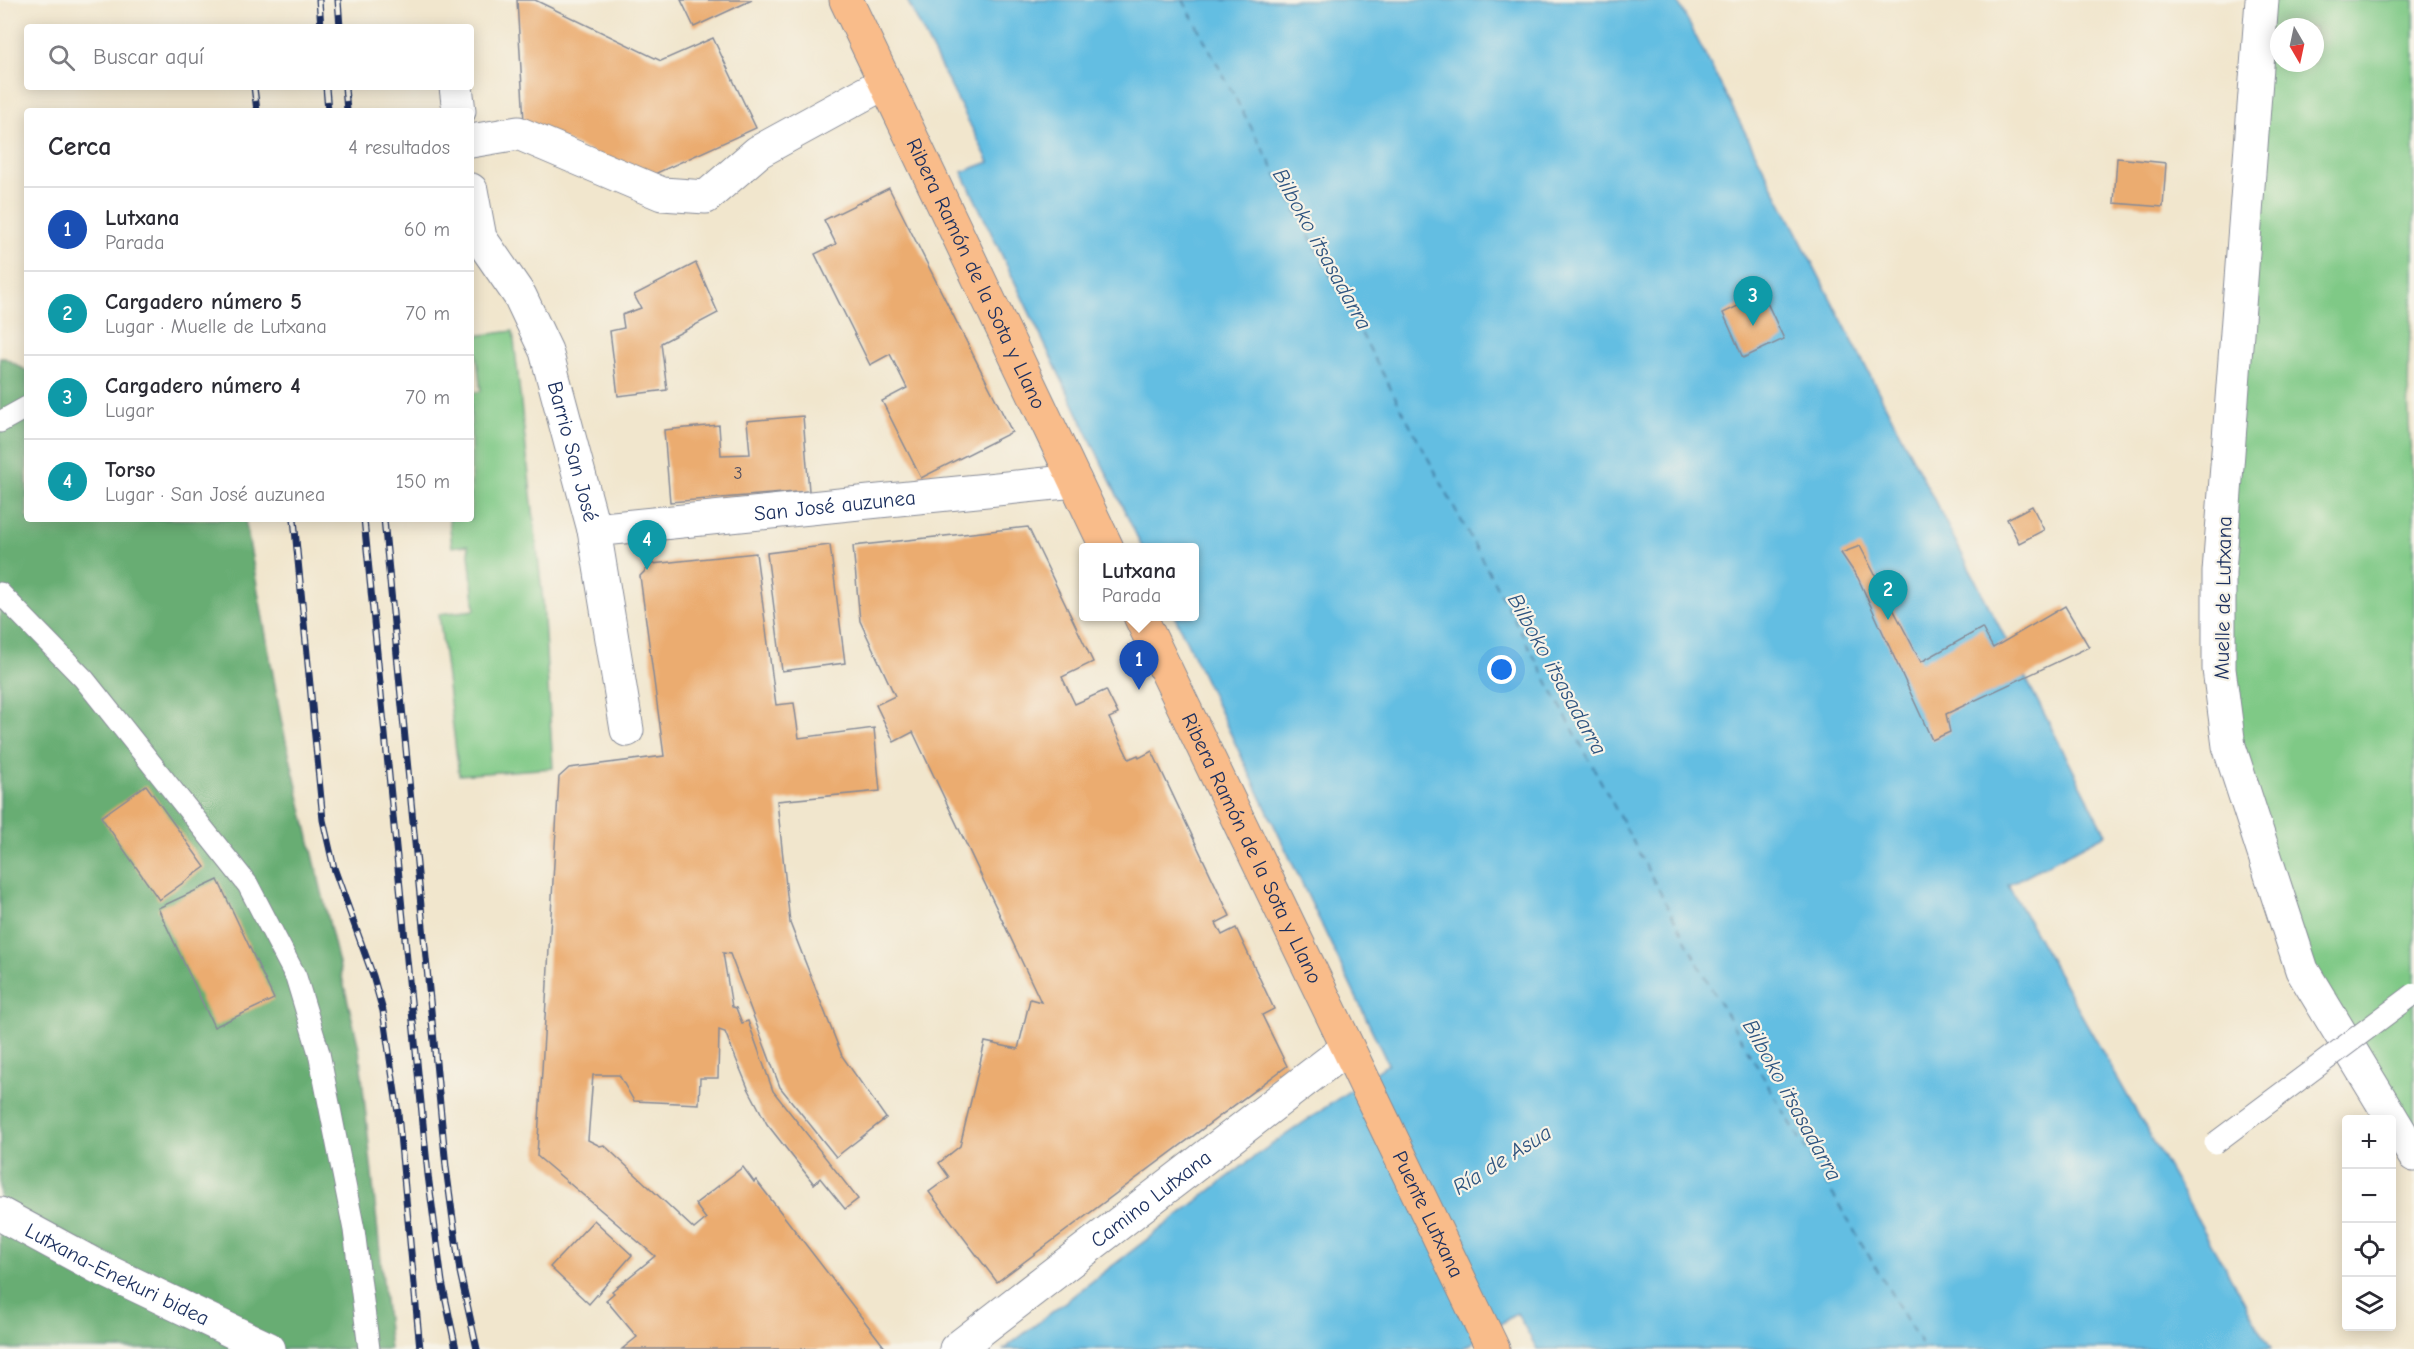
<!DOCTYPE html>
<html lang="es">
<head>
<meta charset="utf-8">
<style>
	:root { --surface:#fff; --page:#f7f7f7; --text:#2b2b33; --muted:#7c7c81; --line:#e1e1e2; --accent:#c8321e }
	body { margin:0; font-family:"Comic Neue",sans-serif; background:var(--page); color:var(--text) }
	.controls { position:absolute; right:18px; bottom:18px; display:grid; overflow:hidden; border-radius:6px; box-shadow:0 3px 15px #0003 }
	.controls button { width:54px; height:54px; display:grid; place-items:center; padding:0; border:0; border-bottom:2px solid var(--line); background:var(--surface); color:var(--text); font:30px sans-serif }
	.compass { position:absolute; left:2270px; top:18px; width:54px; height:54px; border-radius:50%; background:var(--surface); box-shadow:0 3px 15px #0003; rotate:171deg }
	.you { position:absolute; left:1502px; top:670px; width:21px; height:21px; margin:-15px; border:4px solid #fff; border-radius:50%; background:#1a73e8; box-shadow:0 0 0 9px #1a73e833 }
	.badge { display:grid; place-items:center; width:39px; height:39px; border-radius:50%; background:var(--accent); color:#fff; font-size:20px; font-weight:700 }
	.pin { position:absolute; translate:-50% -50px; filter:drop-shadow(0 2px 3px #0008) }
	.pin::after { content:''; position:absolute; top:32px; width:21px; height:18px; background:inherit; clip-path:polygon(0 0,100% 0,50% 100%) }
	.popup { position:absolute; left:1079px; top:543px; width:120px; height:78px; box-sizing:border-box; display:grid; place-content:center; border-radius:6px; background:var(--surface); filter:drop-shadow(0 2px 4px #0005); font-size:20px; white-space:nowrap; color:var(--muted) }
	.popup b { font-size:22px; color:var(--text) }
	.popup::after { content:''; position:absolute; left:50%; top:100%; margin-left:-12px; border:12px solid transparent; border-top-color:var(--surface) }
	.list { margin:0; padding:0; list-style:none }
	h2 { display:flex; justify-content:space-between; align-items:center; height:78px; margin:0; padding:0 24px; font-size:26px }
	h2 small { font-size:20px; font-weight:400; color:var(--muted) }
	.list li { display:grid; grid-template-columns:39px 1fr auto; gap:18px; align-items:center; box-sizing:border-box; height:84px; padding:0 24px; border-top:2px solid var(--line) }
	.list b { display:block; font-size:22px; white-space:nowrap }
	.list p { margin:0; font-size:20px; white-space:nowrap; color:var(--muted) }
	.list em { font-size:20px; font-style:normal; color:var(--muted) }
	.icon { flex:none; width:33px; height:33px; fill:none; stroke:currentColor; stroke-width:2; stroke-linecap:round; stroke-linejoin:round }
	.map { position:relative; flex:none; width:2414px; height:1349px; overflow:hidden }
	.search { position:absolute; background:var(--surface); box-shadow:0 3px 15px #0003; left:24px; top:24px; width:450px; height:66px; display:flex; align-items:center; gap:15px; box-sizing:border-box; padding:0 21px; border-radius:6px; color:var(--muted); font-size:22px }
	.panel { position:absolute; background:var(--surface); box-shadow:0 3px 15px #0003; left:24px; top:108px; width:450px; height:414px; border-radius:6px }
	.map>svg:first-child { display:block }
	.green { fill:#7fc986; stroke:#4d7c72; stroke-width:1.5; fill-rule:evenodd }
	.forest { fill:#67ad73; stroke:#416e68; stroke-width:1.5 }
	.water { fill:#64bee2; stroke:#4076a0; stroke-width:1.5 }
	.lines { fill:none; stroke-linecap:round; stroke-linejoin:round }
	.ferry { stroke:#2d537f; stroke-width:1.5; stroke-dasharray:8 6; stroke-linecap:butt }
	.building { fill:#ebac6f }
	.lane-casing { stroke:#868a96; stroke-width:23 }
	.street-casing { stroke:#868a96; stroke-width:35 }
	.primary-casing { stroke:#868a96; stroke-width:35 }
	.lane { stroke:#fff; stroke-width:21 }
	.street { stroke:#fff; stroke-width:33 }
	.primary { stroke:#f9bc8a; stroke-width:33 }
	.rail-casing { stroke:#1b2f5e; stroke-width:7 }
	.rail { stroke:#f7f3e8; stroke-width:4.5; stroke-dasharray:14; stroke-linecap:butt }
	.lane-bridge-casing { stroke:#868a96; stroke-width:23; stroke-linecap:butt }
	.lane-bridge { stroke:#fff; stroke-width:21 }
	.labels { text-anchor:middle; dominant-baseline:central; stroke-width:4.5; stroke-linejoin:round; paint-order:stroke }
	.number-label { font-size:18px; fill:#4f4e62 }
	.street-label { font-size:21px; fill:#1b2f5e; stroke:#f7f3e8 }
	.water-label { font-size:22px; font-style:italic; fill:#2d537f; stroke:#f7f3e8 }
</style>
</head>
<body>
<div class="map">
<svg width="2414" height="1349" viewBox="0 0 2414 1349">
	<rect width="100%" height="100%" fill="#f7f3e8"/>
	<filter id="ink" filterUnits="userSpaceOnUse"><feTurbulence type="fractalNoise" baseFrequency=".0167" numOctaves="2"/><feDisplacementMap in="SourceGraphic" scale="12" xChannelSelector="R" yChannelSelector="G"/><feConvolveMatrix kernelMatrix="1 2 1 2 8 2 1 2 1" color-interpolation-filters="sRGB"/></filter>
	<filter id="wash" filterUnits="userSpaceOnUse"><feTurbulence type="fractalNoise" baseFrequency=".008" numOctaves="4" result="noise"/><feDisplacementMap in="SourceGraphic" scale="24" xChannelSelector="R" yChannelSelector="G"/><feGaussianBlur stdDeviation="1.35" result="paint"/><feColorMatrix in="noise" values="0 0 0 0 0 0 0 0 0 0 0 0 0 0 0 0 0 1.4 0 .05"/><feComposite in="paint" operator="in"/></filter>
	<g filter="url(#wash)">
		<rect width="100%" height="100%" fill="#f1e6cd"/>
		<!-- green -->
		<g class="green">
			<path d="M2262 0H2414V290C2405 362 2408 426 2414 498V1155L2302 970 2219 669ZM2279 27H2315V63H2279Z"/>
			<polygon points="513,331 543,602 553,768 459,775 439,614 475,610 468,545 452,547 449,519 471,519 471,393 481,391 474,336"/>
		</g>
		<!-- forest -->
		<polygon class="forest" points="0,358 5,358 27,371 27,519 245,519 282,724 359,1048 390,1349 0,1349"/>
		<!-- water -->
		<polygon class="water" points="907,0 1677,0 2106,834 2008,885 2271,1349 1537,1349 1517,1313 1462,1349 1004,1349 1258,1154 1388,1064 1175,617 1194,616 1194,548 1142,547 962,172 989,162"/>
		<g class="lines">
			<!-- ferry -->
			<polyline class="ferry" points="1183,0 1715,995 1924,1349"/>
		</g>
		<g id="blocks">
			<!-- building -->
			<g class="building">
				<polygon points="517,0 535,0 661,61 713,38 756,128 648,177 524,122"/>
				<polygon points="681,0 752,0 694,27"/>
				<polygon points="2117,158 2166,163 2163,207 2114,203"/>
				<polygon points="889,188 1012,432 921,478 882,401 907,388 890,354 870,365 815,254 836,244 824,220"/>
				<polygon points="696,263 718,313 661,343 667,390 618,396 610,331 624,328 622,315 641,308 634,295"/>
				<polygon points="1763,294 1784,339 1743,358 1723,313"/>
				<polygon points="803,416 809,491 670,502 664,430 719,425 721,455 750,454 747,421"/>
				<polygon points="2032,506 2044,530 2019,543 2007,519"/>
				<polygon points="1028,527 1093,662 1062,677 1075,704 1106,690 1118,714 1109,718 1129,759 1138,755 1139,758 1152,751 1230,916 1216,923 1222,935 1236,928 1274,1009 1262,1015 1287,1066 997,1282 929,1192 949,1177 939,1163 960,1146 985,1042 1018,1049 1030,999 1041,1002 913,732 894,742 876,705 895,696 860,621 853,546"/>
				<polygon points="830,545 845,663 782,671 767,553"/>
				<polygon points="1860,546 1921,662 1982,628 1993,648 2065,606 2089,647 1946,714 1950,732 1932,740 1858,578 1841,553"/>
				<polygon points="756,553 776,705 794,703 799,738 874,728 880,791 777,801 790,923 842,1056 886,1118 836,1157 780,1087 730,954 723,953 732,1007 736,1008 742,1023 748,1021 773,1091 858,1199 845,1209 820,1178 814,1184 767,1124 748,1088 725,1032 719,1030 718,1078 700,1078 699,1104 634,1101 619,1075 593,1075 588,1140 600,1146 604,1145 694,1229 706,1219 695,1204 743,1167 754,1182 756,1180 886,1349 622,1349 637,1337 606,1300 614,1293 612,1291 655,1256 537,1156 559,777 569,768 664,756 640,576 652,564"/>
				<polygon points="146,785 205,867 159,900 101,817"/>
				<polygon points="218,880 274,999 214,1027 158,908"/>
				<polygon points="594,1220 632,1255 589,1304 550,1267"/>
			</g>
		</g>
	</g>
	<g filter="url(#ink)">
		<use href="#blocks" fill-opacity="0" stroke="#868a96" stroke-width="1.5"/>
		<g class="lines">
			<defs>
				<g id="lane">
					<polyline points="0,422 27,407"/>
					<polyline points="0,593 84,679 248,885 296,977 319,1053 354,1230 369,1349"/>
				</g>
				<g id="street">
					<polyline points="2262,0 2219,572 2219,669 2229,746 2302,970 2414,1155"/>
					<polyline points="456,87 459,111"/>
					<polyline points="471,141 518,133 662,194 706,197 758,152 884,83"/>
					<path id="s1" d="M471 190 480 238 520 296 546 351 594 530 627 730"/>
					<path id="s2" d="M594 530 1075 481"/>
					<path id="s3" d="M0 1214 96 1266 269 1349"/>
					<path id="s4" d="M956 1349 1347 1048"/>
				</g>
				<g id="primary">
					<path id="s5" d="M846 0 1107 548"/>
					<path id="s6" d="M1140 616 1493 1349"/>
				</g>
			</defs>
			<!-- lane casing -->
			<use href="#lane" class="lane-casing"/>
			<!-- street casing -->
			<use href="#street" class="street-casing"/>
			<!-- primary casing -->
			<use href="#primary" class="primary-casing"/>
			<!-- lane -->
			<use href="#lane" class="lane"/>
			<!-- street -->
			<use href="#street" class="street"/>
			<!-- primary -->
			<use href="#primary" class="primary"/>
			<defs>
				<g id="rail">
					<polyline points="319,0 321,27"/>
					<polyline points="338,0 340,27"/>
					<polyline points="254,87 257,111"/>
					<polyline points="326,87 328,111"/>
					<polyline points="345,87 347,111"/>
					<polyline points="294,519 323,820 334,868 373,976 383,1011 398,1113 420,1349"/>
					<polyline points="364,519 428,1175 442,1282 456,1349"/>
					<polyline points="384,519 446,1167 460,1272 477,1349"/>
				</g>
			</defs>
			<!-- rail casing -->
			<use href="#rail" class="rail-casing"/>
			<!-- rail -->
			<use href="#rail" class="rail"/>
			<defs>
				<polyline id="lane-bridge" points="2215,1143 2414,994"/>
			</defs>
			<!-- lane-bridge casing -->
			<use href="#lane-bridge" class="lane-bridge-casing"/>
			<!-- lane-bridge -->
			<use href="#lane-bridge" class="lane-bridge"/>
		</g>
	</g>
	<g class="labels">
		<!-- number labels -->
		<g class="number-label">
			<text x="738" y="473">3</text>
		</g>
		<!-- street labels -->
		<g class="street-label">
			<text stroke="none"><textPath href="#s5" startOffset="303">Ribera Ramón de la Sota y Llano</textPath></text>
			<text stroke="none"><textPath href="#s1" startOffset="284">Barrio San José</textPath></text>
			<text stroke="none"><textPath href="#s2" startOffset="242">San José auzunea</textPath></text>
			<text transform="translate(2223 598) rotate(-89)">Muelle de Lutxana</text>
			<text stroke="none"><textPath href="#s6" startOffset="258">Ribera Ramón de la Sota y Llano</textPath></text>
			<text stroke="none"><textPath href="#s4" startOffset="246">Camino Lutxana</textPath></text>
			<text stroke="none"><textPath href="#s6" startOffset="664">Puente Lutxana</textPath></text>
			<text stroke="none"><textPath href="#s3" startOffset="132">Lutxana-Enekuri bidea</textPath></text>
		</g>
		<!-- water labels -->
		<g class="water-label">
			<text transform="translate(1322 249) rotate(61)">Bilboko itsasadarra</text>
			<text transform="translate(1557 674) rotate(61)">Bilboko itsasadarra</text>
			<text transform="translate(1792 1100) rotate(61)">Bilboko itsasadarra</text>
			<text transform="translate(1502 1160) rotate(-32)">Ría de Asua</text>
		</g>
	</g>
</svg>
<div class="controls">
<button>+</button>
<button>−</button>
<button><svg class="icon" aria-label="locate" viewBox="0 0 24 24"><circle cx="12" cy="12" r="6"/><path d="M12 2v4M12 18v4M2 12h4M18 12h4"/></svg></button>
<button><svg class="icon" aria-label="layers" viewBox="0 0 24 24"><path d="M12 4l9 5-9 5-9-5zM3 14l9 5 9-5"/></svg></button>
</div>
<svg class="compass" viewBox="-18 -18 36 36"><path d="M0-13l5 13h-10z" fill="#e53935"/><path d="M0 13l5-13h-10z" fill="#7c7c81"/></svg>
<div class="you"></div>
<div class="pin badge" style="left:1139px;top:690px;background:#1a4fb4">1</div>
<div class="popup"><b>Lutxana</b>Parada</div>
<div class="pin badge" style="left:1888px;top:620px;background:#0f9aa8">2</div>
<div class="pin badge" style="left:1753px;top:326px;background:#0f9aa8">3</div>
<div class="pin badge" style="left:647px;top:570px;background:#0f9aa8">4</div>
<div class="search"><svg class="icon" aria-label="search" viewBox="0 0 24 24"><circle cx="10" cy="10" r="6"/><path d="M15 15l6 6"/></svg>Buscar aquí</div>
<section class="panel">
<h2>Cerca<small>4 resultados</small></h2>
<ul class="list">
<li><span class="badge" style="background:#1a4fb4">1</span><div><b>Lutxana</b><p>Parada</p></div><em>60 m</em></li>
<li><span class="badge" style="background:#0f9aa8">2</span><div><b>Cargadero número 5</b><p>Lugar · Muelle de Lutxana</p></div><em>70 m</em></li>
<li><span class="badge" style="background:#0f9aa8">3</span><div><b>Cargadero número 4</b><p>Lugar</p></div><em>70 m</em></li>
<li><span class="badge" style="background:#0f9aa8">4</span><div><b>Torso</b><p>Lugar · San José auzunea</p></div><em>150 m</em></li>
</ul>
</section>
</div>
</body>
</html>
